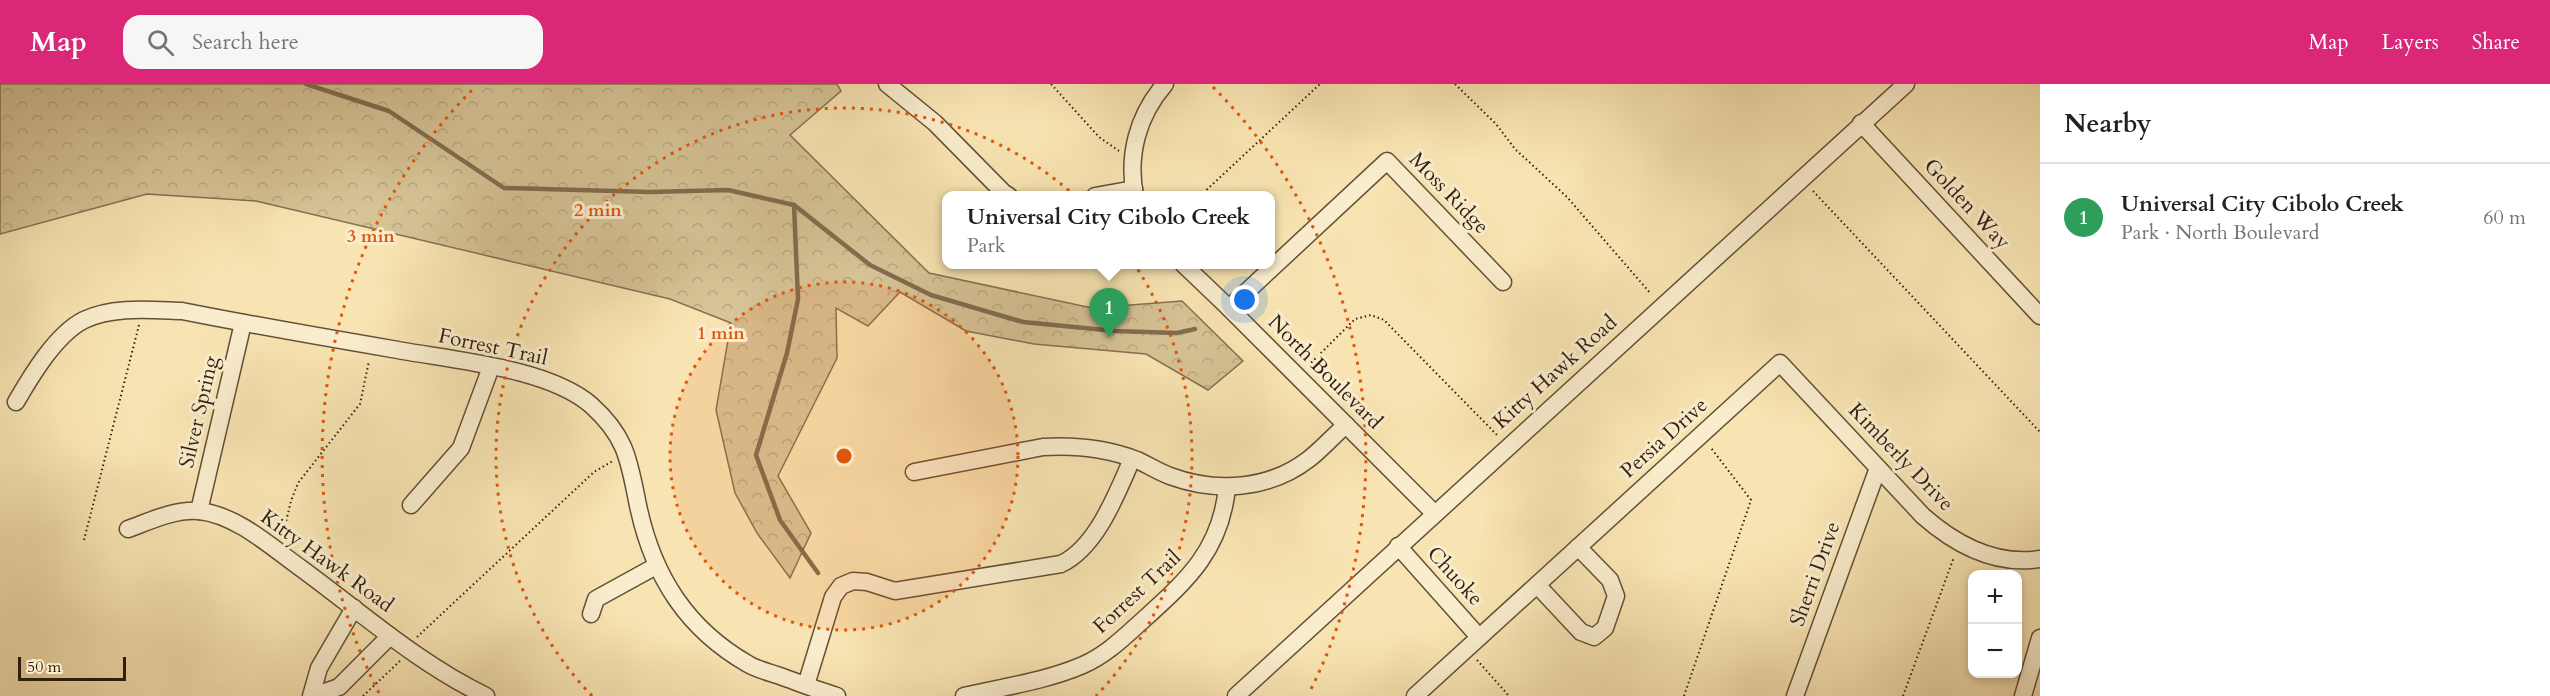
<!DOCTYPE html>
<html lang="en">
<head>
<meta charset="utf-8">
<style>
	:root { --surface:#fff; --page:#f6f6f6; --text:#202124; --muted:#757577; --line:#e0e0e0; --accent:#db2777 }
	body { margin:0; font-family:Cardo,serif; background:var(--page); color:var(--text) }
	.controls { position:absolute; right:18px; bottom:18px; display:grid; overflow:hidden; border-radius:12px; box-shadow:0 3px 9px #0003 }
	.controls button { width:54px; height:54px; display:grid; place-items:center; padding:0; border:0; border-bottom:2px solid var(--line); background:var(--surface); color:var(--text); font:30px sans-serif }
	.scale { position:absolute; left:18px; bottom:15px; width:108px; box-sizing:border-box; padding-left:6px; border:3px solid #311f0e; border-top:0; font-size:16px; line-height:21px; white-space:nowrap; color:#311f0e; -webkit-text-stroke:4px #faedcd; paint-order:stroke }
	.you { position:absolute; left:1245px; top:216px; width:21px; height:21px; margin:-15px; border:4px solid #fff; border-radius:50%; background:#1a73e8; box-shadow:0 0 0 9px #1a73e833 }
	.badge { display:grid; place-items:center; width:39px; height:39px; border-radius:50%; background:var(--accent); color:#fff; font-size:20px; font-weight:700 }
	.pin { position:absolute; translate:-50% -50px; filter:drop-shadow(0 2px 3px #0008) }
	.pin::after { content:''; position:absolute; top:32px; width:21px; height:18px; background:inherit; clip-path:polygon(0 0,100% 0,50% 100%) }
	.popup { position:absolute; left:942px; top:107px; width:333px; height:78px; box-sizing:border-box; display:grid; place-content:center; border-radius:12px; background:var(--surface); filter:drop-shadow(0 2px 4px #0005); font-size:20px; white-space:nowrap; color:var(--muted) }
	.popup b { font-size:22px; color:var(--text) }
	.popup::after { content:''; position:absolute; left:50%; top:100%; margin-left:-12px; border:12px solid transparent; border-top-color:var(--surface) }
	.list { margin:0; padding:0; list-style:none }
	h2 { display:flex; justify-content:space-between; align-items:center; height:78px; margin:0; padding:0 24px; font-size:26px }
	h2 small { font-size:20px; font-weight:400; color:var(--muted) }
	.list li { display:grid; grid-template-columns:39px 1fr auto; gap:18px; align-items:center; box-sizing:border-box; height:108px; padding:0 24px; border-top:2px solid var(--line) }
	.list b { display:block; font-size:22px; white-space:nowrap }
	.list p { margin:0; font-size:20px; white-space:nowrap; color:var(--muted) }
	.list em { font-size:20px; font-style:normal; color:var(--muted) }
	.icon { flex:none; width:33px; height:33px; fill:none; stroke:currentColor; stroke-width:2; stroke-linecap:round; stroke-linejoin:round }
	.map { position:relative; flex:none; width:2040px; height:612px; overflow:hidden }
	header { display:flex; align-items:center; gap:36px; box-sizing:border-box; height:84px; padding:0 30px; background:var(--accent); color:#fff }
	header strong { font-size:28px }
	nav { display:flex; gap:33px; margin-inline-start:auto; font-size:21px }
	.search { width:420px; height:54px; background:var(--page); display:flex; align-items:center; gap:15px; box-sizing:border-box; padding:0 21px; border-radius:18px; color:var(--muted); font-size:22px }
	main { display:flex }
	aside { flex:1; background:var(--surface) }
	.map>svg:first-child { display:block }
	.park { fill:url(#park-crowns); stroke:#847152; stroke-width:1.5 }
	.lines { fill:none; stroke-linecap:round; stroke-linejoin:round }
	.stream { stroke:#806d4f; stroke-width:4.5 }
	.minor-casing { stroke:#635037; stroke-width:19 }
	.path { stroke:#311f0e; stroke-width:2; stroke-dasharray:1.5 3; stroke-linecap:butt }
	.minor { stroke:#faedcd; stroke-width:16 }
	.ring { fill:none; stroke:#df560c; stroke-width:3; stroke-dasharray:3 6 }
	.labels { text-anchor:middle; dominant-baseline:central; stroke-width:6; stroke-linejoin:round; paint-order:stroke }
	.street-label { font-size:21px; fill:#311f0e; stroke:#faedcd }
	.centre { fill:#df560c; stroke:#faedcd; stroke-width:3 }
	.ring-label { font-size:18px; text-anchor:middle; font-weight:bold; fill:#df560c; stroke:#faedcd; stroke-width:6; stroke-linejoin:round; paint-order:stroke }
</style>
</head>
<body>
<header>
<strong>Map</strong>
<div class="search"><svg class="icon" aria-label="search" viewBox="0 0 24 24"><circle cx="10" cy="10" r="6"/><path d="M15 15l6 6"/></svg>Search here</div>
<nav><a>Map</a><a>Layers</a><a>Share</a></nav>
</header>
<main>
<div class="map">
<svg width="2040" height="612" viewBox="0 0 2040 612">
	<defs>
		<pattern id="park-crowns" width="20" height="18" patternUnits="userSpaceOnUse" patternTransform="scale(1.5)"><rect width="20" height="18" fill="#d6c396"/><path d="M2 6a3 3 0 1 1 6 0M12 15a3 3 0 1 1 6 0" fill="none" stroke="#b8a780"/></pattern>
	</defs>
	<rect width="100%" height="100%" fill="#f8e4b2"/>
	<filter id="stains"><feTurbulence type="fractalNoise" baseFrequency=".00333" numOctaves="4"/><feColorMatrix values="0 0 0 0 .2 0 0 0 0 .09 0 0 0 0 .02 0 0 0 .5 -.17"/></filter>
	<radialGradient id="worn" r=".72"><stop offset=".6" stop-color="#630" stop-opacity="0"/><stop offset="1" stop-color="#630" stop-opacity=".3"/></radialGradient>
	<!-- park -->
	<polygon class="park" points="0,0 837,0 841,7 790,51 929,189 1092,224 1182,217 1243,277 1208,306 1146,270 1034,260 966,247 900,208 868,242 836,224 837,274 778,392 811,449 790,494 757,449 735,409 716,326 731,239 670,215 256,117 147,110 0,150"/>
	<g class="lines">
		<!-- stream -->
		<g class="stream">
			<polyline points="306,0 389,27 504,104 650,108 728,106 794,121 870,181 931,211 1023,238 1115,247 1177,249 1195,245"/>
			<polyline points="794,121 798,215 787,269 756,371 780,436 818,489"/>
		</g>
		<defs>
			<g id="minor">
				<polyline points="887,0 935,39 1004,109 1009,112"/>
				<polyline points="1861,39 2040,232"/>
				<polyline points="1095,112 1134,105"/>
				<path d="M1135 112C1127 71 1138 31 1165 0"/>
				<polyline points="1183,180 1229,224 1434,429"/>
				<polyline points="1229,224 1387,77 1503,198"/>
				<path d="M16 318C31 292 56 250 84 236 113 222 151 226 182 227 252 241 322 253 392 265 449 276 547 283 591 321 629 355 629 380 639 426 654 493 687 545 748 580 756 585 768 588 777 591 797 598 817 606 837 612"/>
				<path d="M914 388 1043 363C1076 361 1106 364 1137 376 1148 381 1159 388 1170 392 1216 409 1269 406 1309 375 1322 365 1333 352 1346 341"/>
				<polyline points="411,421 461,364 491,283"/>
				<polyline points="199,427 243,239"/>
				<path d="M128 445C150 437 175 425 199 427 237 431 271 463 302 485 362 529 419 580 486 612"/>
				<polyline points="1398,462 1479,553"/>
				<polyline points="1537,501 1581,548 1594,553 1605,544 1616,512 1610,496 1578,463"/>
				<polyline points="591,530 596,515 656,482"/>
				<path d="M806 601 833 513 841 502 853 497 867 498 895 507 1061 480C1097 463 1117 409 1132 375"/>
				<polyline points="311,612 319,584 354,524"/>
				<polyline points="313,612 339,603 390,552"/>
				<path d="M964 612C1003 603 1046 597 1083 581 1106 571 1123 554 1142 537 1186 497 1221 467 1227 403"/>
				<polyline points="1236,612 1906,0"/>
				<path d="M1415 612 1780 279 1923 432C1956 461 1995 482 2040 475"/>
				<polyline points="1795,612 1878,384"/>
				<polyline points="2023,612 2040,554"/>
			</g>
		</defs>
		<!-- minor casing -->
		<use href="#minor" class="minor-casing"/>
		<!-- path -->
		<g class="path">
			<polyline points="1051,0 1099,53 1119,67"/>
			<polyline points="1455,0 1496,40 1515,65 1567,113 1651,210"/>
			<polyline points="1813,107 2040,348"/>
			<polyline points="1200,112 1320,0"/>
			<polyline points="1308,282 1355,235 1371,231 1384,236 1497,351"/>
			<polyline points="283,450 291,417 298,399 360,320 369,277"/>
			<polyline points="84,456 139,241"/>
			<polyline points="417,553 594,388 613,377"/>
			<polyline points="1477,576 1509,612"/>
			<polyline points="363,612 400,577"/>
			<polyline points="1684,612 1751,416 1711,364"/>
			<polyline points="1903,612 1954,473"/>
		</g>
		<!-- minor -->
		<use href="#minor" class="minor"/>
	</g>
	<!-- distance rings -->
	<circle cx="844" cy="372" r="174" fill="#df560c" fill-opacity=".12"/>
	<g class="ring">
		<circle cx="844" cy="372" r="174"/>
		<path d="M592 612A348 348 0 1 1 1096 612"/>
		<path d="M379 609A522 522 0 0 1 475 3M1213 3A522 522 0 0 1 1309 609"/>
	</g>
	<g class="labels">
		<!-- street labels -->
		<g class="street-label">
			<text transform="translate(1449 109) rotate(46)">Moss Ridge</text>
			<text transform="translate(1967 120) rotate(47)">Golden Way</text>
			<text transform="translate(493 263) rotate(12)">Forrest Trail</text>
			<text transform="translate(1325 288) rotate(45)">North Boulevard</text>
			<text transform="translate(1555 288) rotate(-42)">Kitty Hawk Road</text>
			<text transform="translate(199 328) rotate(-77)">Silver Spring</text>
			<text transform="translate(1664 354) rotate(-42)">Persia Drive</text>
			<text transform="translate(1901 373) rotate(46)">Kimberly Drive</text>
			<text transform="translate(327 477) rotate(36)">Kitty Hawk Road</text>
			<text transform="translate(1815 490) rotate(-70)">Sherri Drive</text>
			<text transform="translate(1455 492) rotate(48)">Chuoke</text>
			<text transform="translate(1137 508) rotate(-43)">Forrest Trail</text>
		</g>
	</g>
	<circle cx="844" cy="372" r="9" class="centre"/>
	<g class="ring-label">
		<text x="598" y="132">2 min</text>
		<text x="371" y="158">3 min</text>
		<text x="721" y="255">1 min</text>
	</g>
	<rect width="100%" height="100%" filter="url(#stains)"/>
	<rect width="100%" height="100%" fill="url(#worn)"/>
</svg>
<div class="controls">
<button>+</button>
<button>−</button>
</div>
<div class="scale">50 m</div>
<div class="you"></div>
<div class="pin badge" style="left:1109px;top:254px;background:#2e9e5b">1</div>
<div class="popup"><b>Universal City Cibolo Creek</b>Park</div>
</div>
<aside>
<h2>Nearby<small></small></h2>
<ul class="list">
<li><span class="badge" style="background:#2e9e5b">1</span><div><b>Universal City Cibolo Creek</b><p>Park · North Boulevard</p></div><em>60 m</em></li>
</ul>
</aside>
</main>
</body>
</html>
